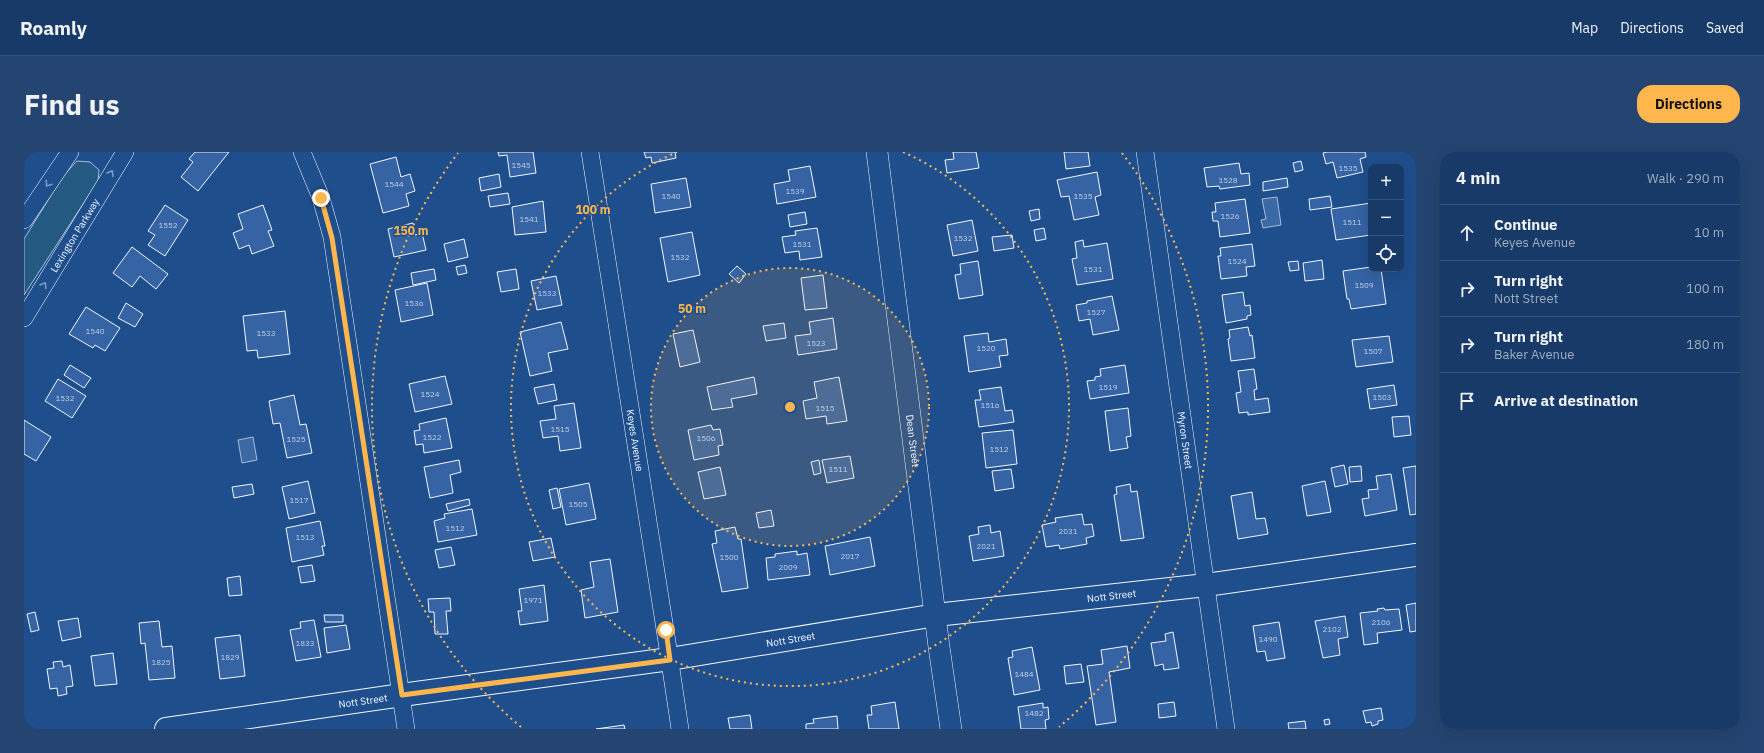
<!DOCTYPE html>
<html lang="en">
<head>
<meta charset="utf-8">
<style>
	:root { --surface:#173a69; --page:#244571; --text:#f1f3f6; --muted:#9eadc0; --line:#36547d; --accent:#ffb74d }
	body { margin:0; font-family:"IBM Plex Sans",sans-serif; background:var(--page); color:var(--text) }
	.controls { position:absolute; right:12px; top:12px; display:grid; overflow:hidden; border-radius:8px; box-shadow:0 4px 16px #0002 }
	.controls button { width:36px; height:36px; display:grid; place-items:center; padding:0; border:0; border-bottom:1px solid var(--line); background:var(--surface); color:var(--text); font:20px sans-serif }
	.stop { position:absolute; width:12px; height:12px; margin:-9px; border:3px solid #ffb74d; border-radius:50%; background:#fff }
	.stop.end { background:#ffb74d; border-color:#fff; box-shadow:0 1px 4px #0008 }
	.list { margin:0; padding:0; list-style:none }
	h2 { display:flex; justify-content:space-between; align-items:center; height:52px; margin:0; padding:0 16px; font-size:17px }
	h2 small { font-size:13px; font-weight:400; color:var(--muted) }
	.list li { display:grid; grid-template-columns:26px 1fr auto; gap:12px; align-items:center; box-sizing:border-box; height:56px; padding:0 16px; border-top:1px solid var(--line) }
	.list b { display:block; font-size:15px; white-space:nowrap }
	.list p { margin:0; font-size:13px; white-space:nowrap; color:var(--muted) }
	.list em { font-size:13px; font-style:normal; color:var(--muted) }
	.icon { flex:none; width:22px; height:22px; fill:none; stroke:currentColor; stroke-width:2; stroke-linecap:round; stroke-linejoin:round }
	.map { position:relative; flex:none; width:1392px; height:577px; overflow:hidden; border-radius:16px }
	header { display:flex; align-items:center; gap:24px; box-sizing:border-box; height:56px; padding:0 20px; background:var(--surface); border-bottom:1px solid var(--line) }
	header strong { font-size:19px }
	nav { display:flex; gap:22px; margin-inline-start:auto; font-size:14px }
	.intro { display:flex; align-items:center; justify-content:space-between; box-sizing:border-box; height:96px; padding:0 24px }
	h1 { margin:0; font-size:28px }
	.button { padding:10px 18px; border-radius:16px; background:var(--accent); color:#111; font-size:14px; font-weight:700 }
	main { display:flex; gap:24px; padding:0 24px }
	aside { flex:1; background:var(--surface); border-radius:16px; box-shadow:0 4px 16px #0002 }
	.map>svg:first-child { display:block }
	.green { fill:#245a82; stroke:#a8bbd7 }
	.water { fill:#3b69a3; stroke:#a8bbd7 }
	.building { fill:#3563a3; stroke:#f2f6ff }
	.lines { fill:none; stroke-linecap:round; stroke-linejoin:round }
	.minor-casing { stroke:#f2f6ff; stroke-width:18 }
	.tertiary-casing { stroke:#f2f6ff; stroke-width:22 }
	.secondary-casing { stroke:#f2f6ff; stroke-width:24 }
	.minor { stroke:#1f4e8c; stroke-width:17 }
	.tertiary { stroke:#1f4e8c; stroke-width:21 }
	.secondary { stroke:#1f4e8c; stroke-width:22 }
	.oneway { stroke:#7e9ac0 }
	.route { stroke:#ffb74d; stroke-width:5 }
	.ring { fill:none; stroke:#ffb74d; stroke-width:2; stroke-dasharray:2 4 }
	.labels { text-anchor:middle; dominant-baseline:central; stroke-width:3; stroke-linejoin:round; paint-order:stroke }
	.number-label { font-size:8px; fill:#c3d1e8 }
	.street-label { font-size:10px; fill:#f2f6ff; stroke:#1f4e8c }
	.centre { fill:#ffb74d; stroke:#1f4e8c; stroke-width:2 }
	.ring-label { font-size:12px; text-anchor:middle; font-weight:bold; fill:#ffb74d; stroke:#1f4e8c; stroke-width:3; stroke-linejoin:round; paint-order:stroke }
</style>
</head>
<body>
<header>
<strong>Roamly</strong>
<nav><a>Map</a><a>Directions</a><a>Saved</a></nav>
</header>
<div class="intro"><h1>Find us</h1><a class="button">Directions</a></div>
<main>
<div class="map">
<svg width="1392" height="577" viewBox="0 0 1392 577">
	<rect width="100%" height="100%" fill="#1f4e8c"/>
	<!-- green -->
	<polygon class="green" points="53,9 66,10 75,18 74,29 0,143 0,87 39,24"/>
	<!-- water -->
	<g class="water">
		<polygon points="1253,45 1257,73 1239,76 1237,68 1242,67 1238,47"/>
		<polygon points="229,285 233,308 218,311 214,288"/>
	</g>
	<!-- building -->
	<g class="building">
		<polygon points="171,0 205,0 174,39 157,25 169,10 165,7"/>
		<polygon points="474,0 509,0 512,21 486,25 483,3 475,4"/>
		<polygon points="620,0 651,0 652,6 628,11 627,5 622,6"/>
		<polygon points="929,0 952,0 955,16 923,21 921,8 930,7"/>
		<polygon points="1040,0 1064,0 1066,14 1042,17"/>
		<polygon points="1303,0 1341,0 1342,5 1336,7 1339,20 1313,26 1309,10 1302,12 1299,1"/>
		<polygon points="372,5 377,25 386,22 391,39 382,42 385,54 359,61 346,12"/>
		<polygon points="1277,9 1279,18 1271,20 1269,11"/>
		<polygon points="1215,11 1217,22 1225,21 1226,33 1196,37 1195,34 1183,35 1180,16"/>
		<polygon points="786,14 792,45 753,52 750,32 766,29 764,18"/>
		<polygon points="1073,20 1077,43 1071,45 1075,63 1050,68 1045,44 1037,45 1033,28"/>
		<polygon points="475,22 477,35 457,39 455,26"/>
		<polygon points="662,26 667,55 631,61 627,32"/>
		<polygon points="1263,26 1264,35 1239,39 1239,30"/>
		<polygon points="484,41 486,52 466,55 464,44"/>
		<polygon points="1306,44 1308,55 1286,58 1285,47"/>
		<polygon points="1221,47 1226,81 1196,85 1194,69 1189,69 1188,60 1192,60 1191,51"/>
		<polygon points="519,49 522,80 491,83 488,55"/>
		<polygon points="1347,51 1347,83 1312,88 1307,57"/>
		<polygon points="141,53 164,68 141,104 124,93 131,83 124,79"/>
		<polygon points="239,53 248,78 244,79 250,94 228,102 225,93 215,97 209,81 219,77 214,62"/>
		<polygon points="1015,57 1016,67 1007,69 1005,59"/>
		<polygon points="781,60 783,72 766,75 764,63"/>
		<polygon points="948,68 954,99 929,104 923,73"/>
		<polygon points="389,71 391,83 398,81 402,98 370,105 364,77"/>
		<polygon points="793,76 798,105 776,108 775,99 761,101 758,85 772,83 771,79"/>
		<polygon points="1020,76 1022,87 1012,89 1010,78"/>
		<polygon points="668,80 676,123 644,130 636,86"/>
		<polygon points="988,83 990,96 970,99 968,85"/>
		<polygon points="440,87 444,105 424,110 420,92"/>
		<polygon points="1059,88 1060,95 1083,91 1089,127 1053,133 1048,107 1053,106 1051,90"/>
		<polygon points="1228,92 1231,114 1222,115 1223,124 1197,127 1194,104 1197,104 1196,96"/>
		<polygon points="108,95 144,122 132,137 116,124 108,135 89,121"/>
		<polygon points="1298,108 1300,127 1281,129 1279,111"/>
		<polygon points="954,109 959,143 935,147 931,123 937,122 936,112"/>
		<polygon points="1274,109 1275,118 1266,119 1264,110"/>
		<polygon points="441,113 443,121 434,123 432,115"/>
		<polygon points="713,114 722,122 715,131 705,122"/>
		<polygon points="1347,115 1347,117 1357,117 1362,152 1327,157 1325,147 1323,147 1319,119"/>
		<polygon points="410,117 412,128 389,133 387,121"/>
		<polygon points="492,117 495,137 477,140 473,120"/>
		<polygon points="799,123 803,156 781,158 777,126"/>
		<polygon points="532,124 538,153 513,158 507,129"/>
		<polygon points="403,131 409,163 377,170 371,138"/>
		<polygon points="1219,140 1221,154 1226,153 1227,163 1223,164 1223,167 1202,171 1198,143"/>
		<polygon points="1088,144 1095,178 1069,183 1066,167 1055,169 1052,153 1063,151 1063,149"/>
		<polygon points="102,151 119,162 111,175 94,166"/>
		<polygon points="62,155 96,176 81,199 71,193 69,196 45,182"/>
		<polygon points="261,159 266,202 234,206 233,198 223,199 219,164"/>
		<polygon points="809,166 813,197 774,203 771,184 787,182 785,170"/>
		<polygon points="537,170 544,197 524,201 528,219 506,224 496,180"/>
		<polygon points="760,171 762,186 742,189 739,174"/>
		<polygon points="1224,175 1226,184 1228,183 1231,206 1207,209 1204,187 1206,186 1205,178"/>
		<polygon points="669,178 676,210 656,215 649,182"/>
		<polygon points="964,181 965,190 982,187 984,203 975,204 977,215 945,220 940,184"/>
		<polygon points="1365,184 1369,210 1332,215 1328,188"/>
		<polygon points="46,213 67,226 60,236 40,223"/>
		<polygon points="1101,213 1105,241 1066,247 1063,229 1071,228 1071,225 1077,224 1076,217"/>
		<polygon points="1230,217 1233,237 1230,238 1231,248 1244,246 1246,260 1224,263 1224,260 1215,261 1212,241 1217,240 1214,219"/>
		<polygon points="421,224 428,252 391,260 385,232"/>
		<polygon points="730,225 733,242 707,247 709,255 688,258 683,235"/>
		<polygon points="815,225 823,269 803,272 802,264 782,267 779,249 793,246 790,230"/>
		<polygon points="34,227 62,244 48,266 21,249"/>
		<polygon points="530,232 533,248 514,252 510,236"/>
		<polygon points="1370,233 1373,253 1346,257 1343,237"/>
		<polygon points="977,235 981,259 988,258 990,270 955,275 951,248 957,248 955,238"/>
		<polygon points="270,243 276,273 282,272 288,301 263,306 256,271 249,272 245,249"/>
		<polygon points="550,251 557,296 536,299 534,284 519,286 516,269 532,267 530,254"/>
		<polygon points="1104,256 1107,284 1102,285 1104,296 1086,299 1081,259"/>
		<polygon points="1385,264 1387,283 1370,285 1368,265"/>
		<polygon points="422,266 428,296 400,301 399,292 392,293 390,279 396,278 395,272"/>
		<polygon points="0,268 27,285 12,309 0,302"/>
		<polygon points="687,273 689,278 696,277 699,293 694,294 695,303 670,308 664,278"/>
		<polygon points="989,278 993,312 962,316 958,281"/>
		<polygon points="826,304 830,326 803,331 798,308"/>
		<polygon points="435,308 437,320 426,323 429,341 406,346 400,315"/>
		<polygon points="795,308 797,321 790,323 787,310"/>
		<polygon points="1320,313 1324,332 1311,335 1307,316"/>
		<polygon points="1337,314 1338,329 1326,330 1325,315"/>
		<polygon points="1392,314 1392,362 1386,363 1379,316"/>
		<polygon points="696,315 702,343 680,347 674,320"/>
		<polygon points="987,317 990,336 971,339 968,319"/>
		<polygon points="1367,322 1373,358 1341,364 1338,347 1345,346 1344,338 1354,337 1352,324"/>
		<polygon points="284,329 291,361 265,367 258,335"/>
		<polygon points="1301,329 1307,360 1283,364 1278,334"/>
		<polygon points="565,331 572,367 542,373 535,337"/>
		<polygon points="228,332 230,342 210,346 208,335"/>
		<polygon points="1106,332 1107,340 1113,339 1120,386 1097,389 1090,343 1093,342 1092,335"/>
		<polygon points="533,336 537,355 529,357 525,338"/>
		<polygon points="1228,340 1232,367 1241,366 1244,382 1214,387 1207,344"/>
		<polygon points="445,347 446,353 424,359 422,352"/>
		<polygon points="448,357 453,383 414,390 410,369 421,366 420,362"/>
		<polygon points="747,358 750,374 735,376 732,361"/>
		<polygon points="1058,362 1060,373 1068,372 1070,384 1062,386 1063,392 1036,397 1035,393 1022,395 1018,373 1032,370 1031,366"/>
		<polygon points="296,369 301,394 298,394 300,403 268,410 262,376"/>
		<polygon points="966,373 967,381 976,379 980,404 949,409 945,384 955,382 954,375"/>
		<polygon points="711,375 714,387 717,387 724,436 698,440 688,392 693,391 691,379"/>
		<polygon points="846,385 851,414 806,423 801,394"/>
		<polygon points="527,386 531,405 509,409 505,390"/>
		<polygon points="427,395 431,413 415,416 411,398"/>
		<polygon points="773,399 773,403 783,401 786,423 744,428 742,406 751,405 751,402"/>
		<polygon points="586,407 594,460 561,466 557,438 570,435 566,410"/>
		<polygon points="288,413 291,429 277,431 274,415"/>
		<polygon points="216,424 218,443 205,444 203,426"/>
		<polygon points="520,433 524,469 496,473 494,459 498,459 495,437"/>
		<polygon points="426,446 427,459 422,459 424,482 411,482 410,460 405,460 404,447"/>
		<polygon points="1392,451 1392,479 1386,480 1382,453"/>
		<polygon points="1360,456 1361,458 1375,457 1378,478 1353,481 1354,491 1340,493 1336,461 1354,459 1353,457"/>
		<polygon points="11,460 15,478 7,480 3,462"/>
		<polygon points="300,463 319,463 319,470 301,470"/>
		<polygon points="1321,464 1324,485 1314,487 1316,503 1299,506 1291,469"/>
		<polygon points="54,466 57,485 38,489 34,469"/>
		<polygon points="290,468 297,505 272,509 266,478 277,476 276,470"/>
		<polygon points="135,469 138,495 148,494 151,526 125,528 121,491 117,492 115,471"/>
		<polygon points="1255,470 1261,506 1243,509 1241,499 1233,500 1229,474"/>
		<polygon points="322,473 326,497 303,501 300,476"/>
		<polygon points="1149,480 1155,516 1140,518 1139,512 1131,514 1127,491 1142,489 1141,482"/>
		<polygon points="216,483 221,524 196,527 191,486"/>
		<polygon points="1103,494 1106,516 1085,520 1092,570 1072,573 1063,514 1079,512 1077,498"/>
		<polygon points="1008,495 1016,538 990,543 984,506 989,505 988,499"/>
		<polygon points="89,501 93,532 71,534 67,504"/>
		<polygon points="38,509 39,515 46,513 49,534 42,535 43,542 34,544 33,536 26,537 23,517 30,516 29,510"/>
		<polygon points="1057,512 1060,530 1042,532 1040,514"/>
		<polygon points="871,550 875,577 845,577 843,563 848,563 847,554"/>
		<polygon points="1150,550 1152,564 1135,566 1134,552"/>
		<polygon points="1019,551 1019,556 1024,555 1025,567 1021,568 1022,577 997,577 994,555"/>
		<polygon points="1357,556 1359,568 1354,569 1354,572 1348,574 1347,570 1342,571 1339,559"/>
		<polygon points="726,563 728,577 706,577 704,566"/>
		<polygon points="813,564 814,577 782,577 782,572 790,571 789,567"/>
		<polygon points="1305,567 1306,572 1301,573 1300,568"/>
		<polygon points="1281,569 1282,577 1265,577 1264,571"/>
		<polygon points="600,573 601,577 572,577"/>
	</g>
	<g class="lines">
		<defs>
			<g id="minor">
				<polyline points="278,0 297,46 308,85 382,577"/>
				<path id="s1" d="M566 0 643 490 656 577"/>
				<path id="s2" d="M1121 0 1202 577"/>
				<polyline points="0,68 46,0"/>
				<path id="s3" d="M0 166 101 0"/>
			</g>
			<g id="tertiary">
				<path id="s4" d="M853 0 915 495 927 577"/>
			</g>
			<g id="secondary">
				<path id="s5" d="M142 577 392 541 646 507 912 463 1182 433 1392 403"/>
			</g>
		</defs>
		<!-- minor casing -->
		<use href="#minor" class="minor-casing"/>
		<!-- tertiary casing -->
		<use href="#tertiary" class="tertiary-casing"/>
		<!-- secondary casing -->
		<use href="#secondary" class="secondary-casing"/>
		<!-- minor -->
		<use href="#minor" class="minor"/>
		<!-- tertiary -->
		<use href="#tertiary" class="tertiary"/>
		<!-- secondary -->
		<use href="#secondary" class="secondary"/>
	</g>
	<!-- one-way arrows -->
	<defs><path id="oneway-chevron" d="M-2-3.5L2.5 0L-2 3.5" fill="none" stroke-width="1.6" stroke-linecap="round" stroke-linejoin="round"/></defs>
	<g class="oneway">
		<use href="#oneway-chevron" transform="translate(87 21) rotate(-59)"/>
		<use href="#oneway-chevron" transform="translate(24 32) rotate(124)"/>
		<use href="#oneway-chevron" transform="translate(20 133) rotate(-59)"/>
	</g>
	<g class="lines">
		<!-- route -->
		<polyline class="route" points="297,46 308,86 378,543 646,508 642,478"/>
	</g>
	<!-- distance rings -->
	<circle cx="766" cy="255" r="139" fill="#ffb74d" fill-opacity=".12"/>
	<g class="ring">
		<circle cx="766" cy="255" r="139"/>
		<path d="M879 0A279 279 0 1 1 653 0"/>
		<path d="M497 575A418 418 0 0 1 434 1M1098 1A418 418 0 0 1 1035 575"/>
	</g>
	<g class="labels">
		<!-- number labels -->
		<g class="number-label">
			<text x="497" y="13">1545</text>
			<text x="1324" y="16">1535</text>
			<text x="1204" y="28">1528</text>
			<text x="370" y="32">1544</text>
			<text x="771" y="39">1539</text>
			<text x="647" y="44">1540</text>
			<text x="1059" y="44">1535</text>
			<text x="1206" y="64">1526</text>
			<text x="505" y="67">1541</text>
			<text x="1328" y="70">1511</text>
			<text x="144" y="73">1552</text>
			<text x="939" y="86">1532</text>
			<text x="778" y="92">1531</text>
			<text x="656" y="105">1532</text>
			<text x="1213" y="109">1524</text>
			<text x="1069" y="117">1531</text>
			<text x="1340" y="133">1509</text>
			<text x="523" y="141">1533</text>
			<text x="390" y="151">1536</text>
			<text x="1072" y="160">1527</text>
			<text x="71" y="179">1540</text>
			<text x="242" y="181">1533</text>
			<text x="792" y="191">1523</text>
			<text x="962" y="196">1520</text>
			<text x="1349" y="199">1507</text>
			<text x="1084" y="235">1519</text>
			<text x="406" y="242">1524</text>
			<text x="1358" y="245">1503</text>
			<text x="41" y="246">1532</text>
			<text x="966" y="253">1516</text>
			<text x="801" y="256">1515</text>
			<text x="536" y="277">1515</text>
			<text x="408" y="285">1522</text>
			<text x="682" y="286">1506</text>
			<text x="272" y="287">1525</text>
			<text x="975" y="297">1512</text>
			<text x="814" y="317">1511</text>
			<text x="275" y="348">1517</text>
			<text x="554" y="352">1505</text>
			<text x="431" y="376">1512</text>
			<text x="1044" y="379">2031</text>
			<text x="281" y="385">1513</text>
			<text x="962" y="394">2021</text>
			<text x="826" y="404">2017</text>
			<text x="705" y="405">1500</text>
			<text x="764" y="415">2009</text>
			<text x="509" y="448">1971</text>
			<text x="1357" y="470">2106</text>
			<text x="1308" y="477">2102</text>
			<text x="1244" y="487">1490</text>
			<text x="281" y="491">1833</text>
			<text x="206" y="505">1829</text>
			<text x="137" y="510">1825</text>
			<text x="1000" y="522">1484</text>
			<text x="1010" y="561">1482</text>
		</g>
		<!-- street labels -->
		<g class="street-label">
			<text stroke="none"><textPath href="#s3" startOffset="97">Lexington Parkway</textPath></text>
			<text stroke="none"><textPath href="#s1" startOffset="292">Keyes Avenue</textPath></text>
			<text stroke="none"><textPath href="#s4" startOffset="291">Dean Street</textPath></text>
			<text stroke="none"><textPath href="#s2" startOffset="291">Myron Street</textPath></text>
			<text stroke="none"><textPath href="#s5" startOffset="955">Nott Street</textPath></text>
			<text stroke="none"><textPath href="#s5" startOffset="631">Nott Street</textPath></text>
			<text stroke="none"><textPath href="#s5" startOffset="199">Nott Street</textPath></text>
		</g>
	</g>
	<circle cx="766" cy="255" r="6" class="centre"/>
	<g class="ring-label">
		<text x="569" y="62">100 m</text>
		<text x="387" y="83">150 m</text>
		<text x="668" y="161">50 m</text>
	</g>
</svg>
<div class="controls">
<button>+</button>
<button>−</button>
<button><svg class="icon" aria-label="locate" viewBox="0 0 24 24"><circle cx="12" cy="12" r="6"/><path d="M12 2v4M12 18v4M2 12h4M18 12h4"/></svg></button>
</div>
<div class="stop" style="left:642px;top:478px"></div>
<div class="stop end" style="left:297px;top:46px"></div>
</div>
<aside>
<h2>4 min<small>Walk · 290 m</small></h2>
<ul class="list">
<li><svg class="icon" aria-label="ahead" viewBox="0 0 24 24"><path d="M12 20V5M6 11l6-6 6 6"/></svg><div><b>Continue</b><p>Keyes Avenue</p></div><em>10 m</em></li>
<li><svg class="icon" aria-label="right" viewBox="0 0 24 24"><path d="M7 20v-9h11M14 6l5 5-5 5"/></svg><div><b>Turn right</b><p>Nott Street</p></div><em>100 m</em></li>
<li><svg class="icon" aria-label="right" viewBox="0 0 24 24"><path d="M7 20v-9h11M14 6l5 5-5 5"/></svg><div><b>Turn right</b><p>Baker Avenue</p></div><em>180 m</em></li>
<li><svg class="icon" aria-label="arrive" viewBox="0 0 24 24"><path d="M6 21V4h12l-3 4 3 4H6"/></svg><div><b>Arrive at destination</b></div></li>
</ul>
</aside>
</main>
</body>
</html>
